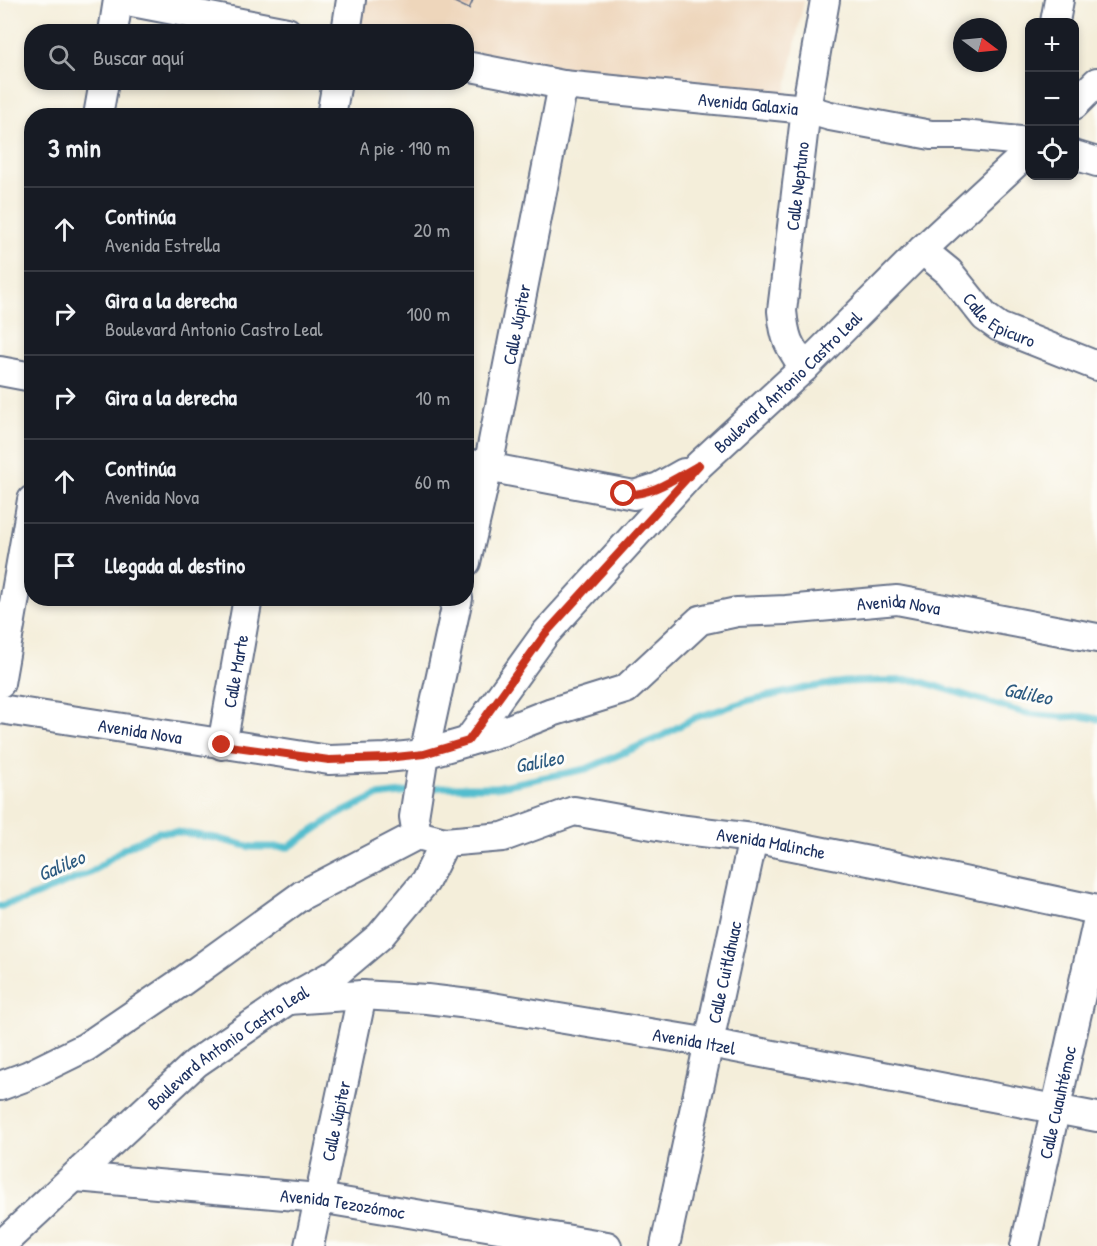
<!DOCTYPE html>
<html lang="es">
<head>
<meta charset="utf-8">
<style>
	:root { --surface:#171b24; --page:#20242c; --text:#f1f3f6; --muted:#9ea1a6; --line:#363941 }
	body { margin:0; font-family:"Patrick Hand",sans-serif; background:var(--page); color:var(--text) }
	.controls { position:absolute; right:18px; top:18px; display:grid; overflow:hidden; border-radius:12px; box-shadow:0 3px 9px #0003 }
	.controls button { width:54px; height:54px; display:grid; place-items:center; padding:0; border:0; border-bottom:2px solid var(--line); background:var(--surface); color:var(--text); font:30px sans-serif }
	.compass { position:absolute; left:953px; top:18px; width:54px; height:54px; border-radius:50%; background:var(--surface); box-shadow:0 3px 9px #0003; rotate:106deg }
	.stop { position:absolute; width:18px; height:18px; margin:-14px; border:4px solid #c8321e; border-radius:50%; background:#fff }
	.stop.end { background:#c8321e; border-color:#fff; box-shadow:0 2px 6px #0008 }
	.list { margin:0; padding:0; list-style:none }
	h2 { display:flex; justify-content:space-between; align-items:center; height:78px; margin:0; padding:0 24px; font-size:26px }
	h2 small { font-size:20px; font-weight:400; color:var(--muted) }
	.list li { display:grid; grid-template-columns:39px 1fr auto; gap:18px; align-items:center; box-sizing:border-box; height:84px; padding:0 24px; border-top:2px solid var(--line) }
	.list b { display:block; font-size:22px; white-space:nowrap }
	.list p { margin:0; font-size:20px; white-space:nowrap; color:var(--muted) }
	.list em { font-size:20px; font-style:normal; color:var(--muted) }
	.icon { flex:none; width:33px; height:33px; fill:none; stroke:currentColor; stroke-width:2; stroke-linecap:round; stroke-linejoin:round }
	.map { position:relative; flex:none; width:1097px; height:1246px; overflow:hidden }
	.search { position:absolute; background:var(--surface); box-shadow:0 3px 9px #0003; left:24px; top:24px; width:450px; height:66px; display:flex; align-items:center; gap:15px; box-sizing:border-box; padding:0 21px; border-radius:24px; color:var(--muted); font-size:22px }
	.panel { position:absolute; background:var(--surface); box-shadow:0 3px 9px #0003; left:24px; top:108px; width:450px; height:498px; border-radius:24px }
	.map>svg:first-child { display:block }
	.built { fill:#eed6bb }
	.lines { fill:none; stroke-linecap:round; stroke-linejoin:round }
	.stream { stroke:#53bdce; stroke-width:7 }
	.building { fill:#dfb294 }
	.minor-casing { stroke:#677289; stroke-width:32 }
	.minor { stroke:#fff; stroke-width:28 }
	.route { stroke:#c8321e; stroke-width:8 }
	.labels { text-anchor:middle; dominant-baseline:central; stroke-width:6; stroke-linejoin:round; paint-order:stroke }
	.street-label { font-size:18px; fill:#1b2f5e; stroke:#fdfcf7 }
	.water-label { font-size:20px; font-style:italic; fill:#2c5a80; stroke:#fdfcf7 }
</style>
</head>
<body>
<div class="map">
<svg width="1097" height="1246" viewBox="0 0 1097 1246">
	<rect width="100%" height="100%" fill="#fdfcf7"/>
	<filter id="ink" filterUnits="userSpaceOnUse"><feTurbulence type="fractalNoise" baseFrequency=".0167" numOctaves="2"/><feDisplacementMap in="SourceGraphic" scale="12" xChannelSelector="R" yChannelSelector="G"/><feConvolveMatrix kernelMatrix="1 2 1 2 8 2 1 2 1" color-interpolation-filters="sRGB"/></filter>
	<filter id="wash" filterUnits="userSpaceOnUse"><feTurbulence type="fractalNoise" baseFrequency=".008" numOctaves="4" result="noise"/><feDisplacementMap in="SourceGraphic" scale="24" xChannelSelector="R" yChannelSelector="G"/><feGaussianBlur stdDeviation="1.35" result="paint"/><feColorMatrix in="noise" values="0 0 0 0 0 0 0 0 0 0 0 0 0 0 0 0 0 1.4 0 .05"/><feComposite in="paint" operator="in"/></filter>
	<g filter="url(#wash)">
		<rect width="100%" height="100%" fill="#f4eeda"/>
		<!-- built -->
		<polygon class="built" points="354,0 804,0 782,111 467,51 466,32 357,32"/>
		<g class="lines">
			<!-- stream -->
			<g class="stream">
				<polyline points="424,789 443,787 496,787 586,769 660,737 694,718 750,700 806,688 844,682 916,680 1024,713 1063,717 1082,716 1097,719"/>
				<polyline points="0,907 6,904 24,900 92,872 123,849 158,832 177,832 215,838 251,847 289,847 337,815 377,796 410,792"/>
			</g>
		</g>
		<g id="blocks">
			<!-- building -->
			<polygon class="building" points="450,0 473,0 469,9"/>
		</g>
	</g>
	<g filter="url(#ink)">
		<use href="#blocks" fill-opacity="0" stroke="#677289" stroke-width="1.5"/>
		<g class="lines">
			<defs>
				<g id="minor">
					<polyline points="122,0 287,32"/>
					<polyline points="1055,22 1059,0"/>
					<polyline points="113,32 118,0"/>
					<polyline points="346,32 351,0"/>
					<path id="s1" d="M466 66 563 85 806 109 830 116 931 135H963L1030 142"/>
					<polyline points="1074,105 1097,82"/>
					<polyline points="98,116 104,82"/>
					<polyline points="331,116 337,82"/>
					<polyline points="1074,155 1097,162"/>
					<path id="s2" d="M922 250 949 272 985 317 999 327 1097 366"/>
					<path id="s3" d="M804 368C788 344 785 340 782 311L806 109 825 0"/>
					<polyline points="0,371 32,377"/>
					<polyline points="466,463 634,495 659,487 684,473"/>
					<path id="s4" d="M466 562 488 467 563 85"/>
					<path id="s5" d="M458 598 424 754 414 817 417 835 445 842 503 837 574 811 669 828 753 838 889 865 1097 910"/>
					<polyline points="0,683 32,500"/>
					<path id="s6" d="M0 709 329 760 386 758 424 754 504 731 552 712 626 689 700 620 737 612 786 610 897 600 1097 638"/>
					<path id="s7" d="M468 741 545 634 699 465 804 368 922 250 1030 150"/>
					<path id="s8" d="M222 745 248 598"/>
					<path id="s9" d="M288 1000 362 995 427 999 486 1006 710 1043 1097 1117"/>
					<polyline points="0,1086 27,1076 86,1047 180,983 302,895 417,835"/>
					<path id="s10" d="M76 1177 319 1198 607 1246"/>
					<path id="s11" d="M0 1246 196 1063 288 1000 336 973 380 936 425 882 445 842"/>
					<path id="s12" d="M309 1246 362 995"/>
					<path id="s13" d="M665 1246 753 838"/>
					<path id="s14" d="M1025 1246 1097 923"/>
				</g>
			</defs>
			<!-- minor casing -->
			<use href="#minor" class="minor-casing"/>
			<!-- minor -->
			<use href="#minor" class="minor"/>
		</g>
	</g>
	<g class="lines" filter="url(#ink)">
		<!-- route -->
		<path class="route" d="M222 745 329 760 386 758 424 754 468 741 545 634 699 465C677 477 650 497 624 494"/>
	</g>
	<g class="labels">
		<!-- street labels -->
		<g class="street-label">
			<text stroke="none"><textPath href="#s1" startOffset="285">Avenida Galaxia</textPath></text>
			<text stroke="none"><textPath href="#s3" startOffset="188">Calle Neptuno</textPath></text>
			<text stroke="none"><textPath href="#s2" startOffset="106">Calle Epicuro</textPath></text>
			<text stroke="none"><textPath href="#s4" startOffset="243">Calle Júpiter</textPath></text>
			<text stroke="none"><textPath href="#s7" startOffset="482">Boulevard Antonio Castro Leal</textPath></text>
			<text stroke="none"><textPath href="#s6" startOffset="942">Avenida Nova</textPath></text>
			<text stroke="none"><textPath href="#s8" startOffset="75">Calle Marte</textPath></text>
			<text stroke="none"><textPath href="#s6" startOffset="142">Avenida Nova</textPath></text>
			<text stroke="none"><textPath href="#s5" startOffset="604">Avenida Malinche</textPath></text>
			<text stroke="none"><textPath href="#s13" startOffset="280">Calle Cuitláhuac</textPath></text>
			<text stroke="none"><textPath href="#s9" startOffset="410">Avenida Itzel</textPath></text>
			<text stroke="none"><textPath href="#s11" startOffset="303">Boulevard Antonio Castro Leal</textPath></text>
			<text stroke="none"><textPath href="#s14" startOffset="147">Calle Cuauhtémoc</textPath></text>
			<text stroke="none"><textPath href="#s12" startOffset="128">Calle Júpiter</textPath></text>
			<text stroke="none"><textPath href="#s10" startOffset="268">Avenida Tezozómoc</textPath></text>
		</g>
		<!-- water labels -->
		<g class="water-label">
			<text transform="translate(1028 693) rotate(11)">Galileo</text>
			<text transform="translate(539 761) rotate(-11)">Galileo</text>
			<text transform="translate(61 865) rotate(-23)">Galileo</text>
		</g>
	</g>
</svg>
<div class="controls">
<button>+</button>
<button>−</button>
<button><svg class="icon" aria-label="locate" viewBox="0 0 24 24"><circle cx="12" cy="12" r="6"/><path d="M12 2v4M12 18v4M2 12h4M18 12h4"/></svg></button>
</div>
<svg class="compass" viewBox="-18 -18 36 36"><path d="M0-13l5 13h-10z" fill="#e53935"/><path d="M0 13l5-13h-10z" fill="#9ea1a6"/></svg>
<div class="stop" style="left:624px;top:494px"></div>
<div class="stop end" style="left:222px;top:745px"></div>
<div class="search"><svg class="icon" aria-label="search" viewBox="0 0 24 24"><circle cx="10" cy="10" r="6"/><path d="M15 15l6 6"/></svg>Buscar aquí</div>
<section class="panel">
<h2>3 min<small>A pie · 190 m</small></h2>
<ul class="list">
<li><svg class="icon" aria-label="ahead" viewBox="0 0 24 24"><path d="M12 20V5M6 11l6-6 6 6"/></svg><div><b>Continúa</b><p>Avenida Estrella</p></div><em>20 m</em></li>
<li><svg class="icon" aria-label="right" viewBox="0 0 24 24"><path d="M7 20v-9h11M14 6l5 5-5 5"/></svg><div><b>Gira a la derecha</b><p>Boulevard Antonio Castro Leal</p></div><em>100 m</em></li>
<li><svg class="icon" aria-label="right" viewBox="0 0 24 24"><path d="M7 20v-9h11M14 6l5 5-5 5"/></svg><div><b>Gira a la derecha</b></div><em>10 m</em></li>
<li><svg class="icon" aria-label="ahead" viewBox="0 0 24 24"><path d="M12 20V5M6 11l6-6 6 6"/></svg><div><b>Continúa</b><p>Avenida Nova</p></div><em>60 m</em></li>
<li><svg class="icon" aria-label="arrive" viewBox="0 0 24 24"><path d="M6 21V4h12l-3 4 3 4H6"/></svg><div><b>Llegada al destino</b></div></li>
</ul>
</section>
</div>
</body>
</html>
